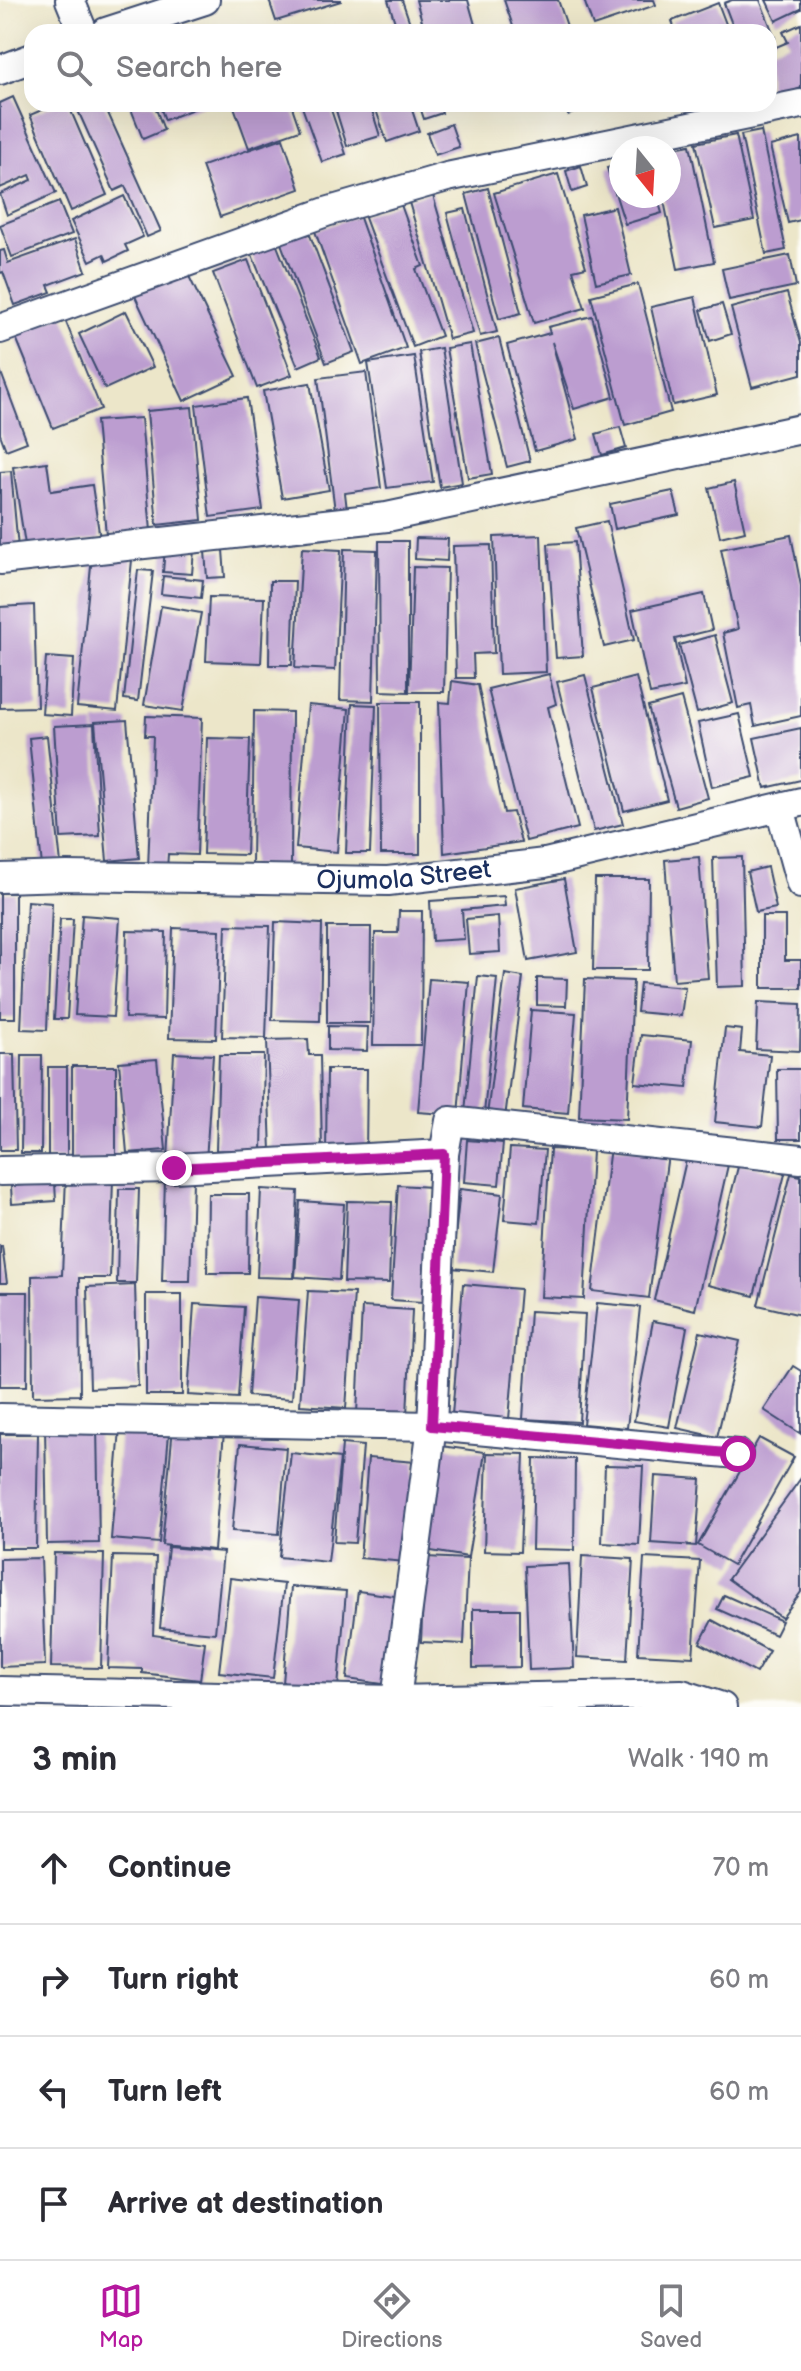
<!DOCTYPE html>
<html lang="en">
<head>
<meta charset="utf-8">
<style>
	:root { --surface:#fff; --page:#f2f2f3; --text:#2b2b33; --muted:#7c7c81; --line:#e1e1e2; --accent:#b5179e }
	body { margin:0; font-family:"Balsamiq Sans",sans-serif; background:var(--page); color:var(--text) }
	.compass { position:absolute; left:609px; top:136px; width:72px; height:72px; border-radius:50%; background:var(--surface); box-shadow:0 8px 32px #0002; rotate:162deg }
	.stop { position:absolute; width:24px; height:24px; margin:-18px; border:6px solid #b5179e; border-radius:50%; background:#fff }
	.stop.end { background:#b5179e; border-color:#fff; box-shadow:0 2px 8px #0008 }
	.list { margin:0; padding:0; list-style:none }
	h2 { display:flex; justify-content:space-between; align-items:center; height:104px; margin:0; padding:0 32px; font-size:34px }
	h2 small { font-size:26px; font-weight:400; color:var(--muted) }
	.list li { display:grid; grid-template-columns:52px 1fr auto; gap:24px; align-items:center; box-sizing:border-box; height:112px; padding:0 32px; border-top:2px solid var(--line) }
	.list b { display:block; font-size:30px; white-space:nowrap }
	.list em { font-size:26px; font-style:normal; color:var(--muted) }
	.icon { flex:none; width:44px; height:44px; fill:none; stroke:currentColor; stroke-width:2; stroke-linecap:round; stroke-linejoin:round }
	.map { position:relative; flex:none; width:801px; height:1707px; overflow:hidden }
	.search { position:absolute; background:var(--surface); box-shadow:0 8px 32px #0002; left:24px; right:24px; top:24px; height:88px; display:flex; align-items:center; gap:20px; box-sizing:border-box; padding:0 28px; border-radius:24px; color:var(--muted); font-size:30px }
	.sheet { height:552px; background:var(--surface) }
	nav { display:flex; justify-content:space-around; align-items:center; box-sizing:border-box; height:112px; border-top:2px solid var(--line); background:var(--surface); font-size:22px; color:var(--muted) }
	nav a { display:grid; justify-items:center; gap:4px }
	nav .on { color:var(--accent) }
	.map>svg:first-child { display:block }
	.building { fill:#bc9dd0 }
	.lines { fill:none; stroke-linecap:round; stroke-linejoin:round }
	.minor-casing { stroke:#3a4a6e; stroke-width:32 }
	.minor { stroke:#fff; stroke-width:28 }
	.route { stroke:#b5179e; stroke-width:10 }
	.labels { text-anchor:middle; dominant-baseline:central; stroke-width:7; stroke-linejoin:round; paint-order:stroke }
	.street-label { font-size:26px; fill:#1b2f5e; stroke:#fdfcf7 }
</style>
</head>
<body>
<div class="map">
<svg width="801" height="1707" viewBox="0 0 801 1707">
	<rect width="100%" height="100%" fill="#fdfcf7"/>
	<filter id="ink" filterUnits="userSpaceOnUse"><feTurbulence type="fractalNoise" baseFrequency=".0125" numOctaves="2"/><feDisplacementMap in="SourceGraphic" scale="16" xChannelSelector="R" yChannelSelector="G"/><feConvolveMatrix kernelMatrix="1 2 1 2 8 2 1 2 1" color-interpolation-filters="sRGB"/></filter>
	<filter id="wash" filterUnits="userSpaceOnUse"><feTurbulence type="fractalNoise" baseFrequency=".006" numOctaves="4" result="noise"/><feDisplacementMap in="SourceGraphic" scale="32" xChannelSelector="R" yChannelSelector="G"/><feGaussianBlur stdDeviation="1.8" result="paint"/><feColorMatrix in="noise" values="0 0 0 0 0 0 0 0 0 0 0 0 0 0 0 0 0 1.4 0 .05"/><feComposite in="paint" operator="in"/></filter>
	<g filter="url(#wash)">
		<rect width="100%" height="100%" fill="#ece6c9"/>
		<g id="blocks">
			<!-- building -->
			<g class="building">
				<polygon points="269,0 341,0 341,1 276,21"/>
				<polygon points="388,0 402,0 413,32 398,32"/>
				<polygon points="416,0 468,0 477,32 425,32"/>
				<polygon points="504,0 558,0 569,32 515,32"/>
				<polygon points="584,0 654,0 656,5 593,26"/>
				<polygon points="732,0 760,0 775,38 769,40 769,32 735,32 724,3"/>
				<polygon points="766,0 801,0 801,9 776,21"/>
				<polygon points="718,3 729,32 676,32 672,21"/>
				<polygon points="801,24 801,88 775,99 769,84 769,50 788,42 783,32"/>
				<polygon points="13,97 56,193 7,215 0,194 32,180 30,175 0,188 0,103"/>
				<polygon points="56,104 68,104 107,195 71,211 30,115"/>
				<polygon points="75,104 104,104 161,231 147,237 125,186 114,191"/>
				<polygon points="129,104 154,104 164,130 143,139"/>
				<polygon points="159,104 206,104 165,120"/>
				<polygon points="233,104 291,104 300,130 249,148"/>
				<polygon points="301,104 329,104 346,154 322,162"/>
				<polygon points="334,104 370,104 380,136 347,146"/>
				<polygon points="374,104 410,104 419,131 387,142"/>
				<polygon points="419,104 439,104 442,113 424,119"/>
				<polygon points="564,104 599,104 568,115"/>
				<polygon points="451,124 459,147 435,155 427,133"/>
				<polygon points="761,131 786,250 766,254 741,135"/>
				<polygon points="736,135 754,220 715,228 696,143"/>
				<polygon points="283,138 300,189 220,217 202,166"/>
				<polygon points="801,138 801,220 788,223 770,146"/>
				<polygon points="690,145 714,262 678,269 663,196 669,196 669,149"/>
				<polygon points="621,164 621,196 657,196 662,213 625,224 607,168"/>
				<polygon points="581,166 587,187 572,192 566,171"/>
				<polygon points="558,174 586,267 573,270 585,308 534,323 494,193"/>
				<polygon points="488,188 521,313 499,319 466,194"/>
				<polygon points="432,192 473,333 449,339 408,199"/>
				<polygon points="124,196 143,237 125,245 128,251 107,261 104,254 90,261 71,221"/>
				<polygon points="59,202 72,234 12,257 0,225"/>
				<polygon points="400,202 423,266 416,269 441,336 413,347 364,215"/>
				<polygon points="615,207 631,275 596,283 581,215"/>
				<polygon points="465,209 497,332 480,336 447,213"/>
				<polygon points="359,215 406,348 362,364 315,231"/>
				<polygon points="307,227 354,352 326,363 279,238"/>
				<polygon points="274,238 321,357 298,367 250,250"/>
				<polygon points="75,239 86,271 48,285 51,292 15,305 3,272 0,273 0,251 4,250 8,263"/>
				<polygon points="790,255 796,286 729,300 722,269"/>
				<polygon points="248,260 292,375 257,388 213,273"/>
				<polygon points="186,270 237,376 184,401 134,294"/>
				<polygon points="638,284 671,412 625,425 591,296"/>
				<polygon points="787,293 801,343 801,374 752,387 731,308"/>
				<polygon points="695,297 717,395 673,405 651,307"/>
				<polygon points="722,304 731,334 710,341 701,310"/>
				<polygon points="126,311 153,367 105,389 79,334"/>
				<polygon points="63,315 101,409 53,428 15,335"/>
				<polygon points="592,316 614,397 574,409 552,342 578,439 535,451 507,345 550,333 548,327"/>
				<polygon points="499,338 530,461 507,467 475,344"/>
				<polygon points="470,344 492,474 468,478 446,348"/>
				<polygon points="441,348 462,483 440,487 419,352"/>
				<polygon points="414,356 433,482 387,488 368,363"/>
				<polygon points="0,370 27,442 6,450 0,434"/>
				<polygon points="366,372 381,488 345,493 347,510 335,511 318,378"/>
				<polygon points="310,383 329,490 282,498 263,391"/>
				<polygon points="247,398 263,510 210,517 196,405"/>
				<polygon points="192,407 202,520 157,525 147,411"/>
				<polygon points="141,418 151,531 106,535 96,421"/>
				<polygon points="620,427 626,448 602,455 596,434"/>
				<polygon points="47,462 51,491 92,485 100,539 26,551 13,467"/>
				<polygon points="11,471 18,548 0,549 0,472"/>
				<polygon points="734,482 745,531 720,537 709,488"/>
				<polygon points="673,491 679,515 615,529 610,504"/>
				<polygon points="607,521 634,640 604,647 576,528"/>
				<polygon points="541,535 546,672 499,674 494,537"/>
				<polygon points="791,535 801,586 801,716 755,726 751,705 738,708 723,633 738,629 721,549"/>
				<polygon points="416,538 448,539 447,561 415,559"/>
				<polygon points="379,541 408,541 408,692 380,691"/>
				<polygon points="575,542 583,656 556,658 548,544"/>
				<polygon points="491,545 494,653 473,654 474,678 456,678 453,546"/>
				<polygon points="165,548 194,550 192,574 163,572"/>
				<polygon points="302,548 341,550 335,670 295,668"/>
				<polygon points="344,549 377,550 373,701 340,700"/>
				<polygon points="223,550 225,577 207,578 205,551"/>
				<polygon points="92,556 132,560 117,711 77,707"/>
				<polygon points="413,567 447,568 444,692 409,692"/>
				<polygon points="138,570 153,571 138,701 124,699"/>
				<polygon points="163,576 203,580 201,598 161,594"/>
				<polygon points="270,581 295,581 292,665 269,665"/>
				<polygon points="704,594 712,630 675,639 685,687 650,694 632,610"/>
				<polygon points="209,597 264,598 261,663 206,661"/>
				<polygon points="34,605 37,707 0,708 0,607"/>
				<polygon points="161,606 201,613 183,711 144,705"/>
				<polygon points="715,635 733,703 697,713 679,645"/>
				<polygon points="46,657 74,659 71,716 42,714"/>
				<polygon points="549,674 556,704 548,707 578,828 526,841 488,689"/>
				<polygon points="585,675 623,824 594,831 557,682"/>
				<polygon points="636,677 667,800 624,811 593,688"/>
				<polygon points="452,681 478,685 504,813 513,812 521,842 444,853 439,702 450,703"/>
				<polygon points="681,698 708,798 676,807 648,707"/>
				<polygon points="380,702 420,702 420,854 381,854"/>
				<polygon points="352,704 376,705 370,853 346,853"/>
				<polygon points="308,705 349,709 337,852 296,848"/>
				<polygon points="254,711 292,712 291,865 252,865"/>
				<polygon points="739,714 754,777 712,787 698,723"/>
				<polygon points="146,716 202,718 197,855 168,854 167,869 148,869 153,736 145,736"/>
				<polygon points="127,720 139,858 107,861 95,722"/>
				<polygon points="94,724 100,836 61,838 54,726"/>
				<polygon points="801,728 801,780 765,788 754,738"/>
				<polygon points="47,736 61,864 42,866 29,738"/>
				<polygon points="207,738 250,739 246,855 203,854"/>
				<polygon points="699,857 708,978 674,981 665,860"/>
				<polygon points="742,857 745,986 717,987 713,858"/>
				<polygon points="767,867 776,908 756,912 747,872"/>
				<polygon points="564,879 577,952 528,961 515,888"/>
				<polygon points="595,879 649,879 648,970 593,970"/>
				<rect x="0" y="893" width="15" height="125"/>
				<polygon points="504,896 505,906 462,910 464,939 432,941 430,901"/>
				<polygon points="27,901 52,903 47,1030 21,1029"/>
				<polygon points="399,911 422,911 421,1045 373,1045 375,933 398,933"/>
				<polygon points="82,915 120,918 113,1017 75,1015"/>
				<polygon points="498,916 500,952 469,954 466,919"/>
				<polygon points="762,916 785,916 785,960 801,960 801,988 762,988"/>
				<polygon points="60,919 73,919 67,1019 54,1019"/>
				<polygon points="275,922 322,924 320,1021 272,1020"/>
				<polygon points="226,925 270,926 266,1038 222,1037"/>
				<polygon points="327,927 371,927 370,1023 327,1023"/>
				<polygon points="173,928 220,930 216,1039 169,1038"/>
				<polygon points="127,931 166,932 164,1019 125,1018"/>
				<polygon points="505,974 523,977 505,1118 487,1115"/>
				<polygon points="478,976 497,978 484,1114 465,1112"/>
				<polygon points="537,978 567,979 566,1006 537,1005"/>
				<polygon points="429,979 469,982 458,1115 418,1112"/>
				<polygon points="585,979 633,981 627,1119 579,1117"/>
				<polygon points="640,983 685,987 681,1016 637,1012"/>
				<polygon points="758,1002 801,1004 800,1051 756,1049"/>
				<polygon points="531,1010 576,1013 568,1113 523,1109"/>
				<polygon points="328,1026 368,1027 367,1051 328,1050"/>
				<polygon points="725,1028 742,1030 740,1052 770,1055 762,1127 715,1122"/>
				<polygon points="641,1035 692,1040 687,1088 635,1083"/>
				<polygon points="308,1039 309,1055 320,1055 322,1150 271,1152 267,1040"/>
				<polygon points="174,1053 213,1055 206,1161 168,1159"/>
				<polygon points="0,1054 14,1054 16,1150 0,1150"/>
				<polygon points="22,1055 42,1055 41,1153 21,1153"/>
				<polygon points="219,1055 264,1055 262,1151 216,1150"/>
				<polygon points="157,1059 166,1150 127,1153 119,1062"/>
				<rect x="72" y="1066" width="44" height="95"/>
				<rect x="48" y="1067" width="19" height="92"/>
				<polygon points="327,1069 367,1069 366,1155 326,1154"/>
				<polygon points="777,1069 801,1069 801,1139 778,1139"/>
				<polygon points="467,1140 503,1143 499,1185 464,1182"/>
				<polygon points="610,1147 668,1154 649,1298 592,1291"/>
				<polygon points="510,1148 545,1150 539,1223 504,1220"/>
				<polygon points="550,1149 592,1151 584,1299 541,1297"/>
				<polygon points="687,1156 728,1165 695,1310 654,1300"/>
				<polygon points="739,1163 785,1174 754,1296 708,1285"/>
				<polygon points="791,1174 801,1176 801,1315 758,1305"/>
				<polygon points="66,1177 113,1178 110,1278 79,1278 80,1395 33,1396 32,1276 62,1275"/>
				<polygon points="165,1179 193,1180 190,1281 162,1281"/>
				<polygon points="55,1183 56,1201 12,1204 11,1186"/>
				<polygon points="398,1185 431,1187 423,1302 391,1300"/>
				<polygon points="119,1189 139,1189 136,1283 117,1283"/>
				<polygon points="261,1189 298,1191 294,1278 257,1277"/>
				<polygon points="460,1189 502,1194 493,1272 452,1268"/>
				<polygon points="208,1194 249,1194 248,1273 207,1273"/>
				<polygon points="300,1201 344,1204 339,1280 295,1277"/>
				<polygon points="347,1201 392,1202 389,1283 344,1282"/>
				<polygon points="0,1246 2,1246 7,1283 0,1283"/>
				<polygon points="463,1284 520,1289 509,1419 452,1415"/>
				<polygon points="135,1285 138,1386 90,1388 87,1287"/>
				<polygon points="308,1291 354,1293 346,1408 300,1405"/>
				<polygon points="0,1292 28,1292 27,1386 0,1386"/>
				<rect x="146" y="1294" width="36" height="101"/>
				<polygon points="255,1297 299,1300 292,1399 248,1396"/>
				<polygon points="597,1303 640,1307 627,1428 583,1424"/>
				<polygon points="194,1304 244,1307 238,1398 188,1395"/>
				<polygon points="362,1307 412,1310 407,1415 357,1414"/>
				<polygon points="530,1311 585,1314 579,1422 523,1419"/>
				<polygon points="653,1321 687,1327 669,1427 634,1421"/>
				<polygon points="700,1332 740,1341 717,1437 677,1428"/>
				<polygon points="793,1366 801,1371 801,1434 764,1410"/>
				<polygon points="97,1425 99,1543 47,1544 45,1426"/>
				<polygon points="173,1427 224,1432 214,1550 162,1545"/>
				<polygon points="120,1429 169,1434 159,1543 111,1539"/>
				<polygon points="0,1434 38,1434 36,1548 0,1548"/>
				<polygon points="759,1438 794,1457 733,1565 698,1545"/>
				<polygon points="240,1444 286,1448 279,1534 232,1531"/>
				<polygon points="342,1444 363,1446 355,1543 334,1542"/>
				<polygon points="441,1446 485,1452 468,1557 425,1550"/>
				<polygon points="291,1453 340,1458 328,1562 279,1557"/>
				<polygon points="487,1453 524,1454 520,1552 484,1551"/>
				<polygon points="368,1458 415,1462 406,1562 360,1558"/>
				<polygon points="534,1458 575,1459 574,1550 532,1549"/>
				<polygon points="605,1465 643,1466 639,1545 602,1543"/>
				<polygon points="655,1476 701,1479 696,1546 651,1543"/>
				<polygon points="801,1478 801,1592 782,1618 728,1579"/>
				<polygon points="168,1547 223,1552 215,1633 160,1628"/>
				<polygon points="54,1553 104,1554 101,1668 51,1667"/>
				<polygon points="113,1556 156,1557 153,1635 205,1642 200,1680 142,1673 142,1669 108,1668"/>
				<polygon points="582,1556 633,1559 627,1660 577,1657"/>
				<polygon points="425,1557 468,1559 464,1644 421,1642"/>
				<polygon points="41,1558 45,1665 0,1667 0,1559"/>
				<polygon points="644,1558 700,1561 693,1657 638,1654"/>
				<polygon points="569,1564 574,1668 529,1670 525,1566"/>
				<polygon points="230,1578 284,1584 273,1678 219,1672"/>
				<polygon points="291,1587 346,1591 338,1688 283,1683"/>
				<polygon points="358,1591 402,1597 390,1685 347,1679"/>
				<polygon points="724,1595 782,1621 775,1635 717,1609"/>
				<polygon points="473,1609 520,1609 520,1667 473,1668"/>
				<polygon points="712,1620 769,1651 756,1673 700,1643"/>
			</g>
		</g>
	</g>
	<g filter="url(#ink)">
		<use href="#blocks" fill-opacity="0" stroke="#3a4a6e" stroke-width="2"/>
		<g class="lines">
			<defs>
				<g id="minor">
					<polyline points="70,0 83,32"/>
					<polyline points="106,32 205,0"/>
					<polyline points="0,70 32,58"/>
					<polyline points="0,329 326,212 447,177 801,104"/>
					<polyline points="0,560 387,517 801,429"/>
					<polyline points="780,808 801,884"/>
					<path id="s1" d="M0 878 67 876 388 881 545 863 801 802"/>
					<polyline points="0,1171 174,1168 444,1154 450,1121 801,1159"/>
					<polyline points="0,1418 432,1426 738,1454"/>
					<polyline points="0,1691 394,1700 682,1694 722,1707"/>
					<polyline points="395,1707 432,1426 444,1154"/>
				</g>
			</defs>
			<!-- minor casing -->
			<use href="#minor" class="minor-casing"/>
			<!-- minor -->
			<use href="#minor" class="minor"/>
		</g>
	</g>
	<g class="lines" filter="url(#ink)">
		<!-- route -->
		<polyline class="route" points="174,1168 444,1154 432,1426 738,1454"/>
	</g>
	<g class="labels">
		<!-- street labels -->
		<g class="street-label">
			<text stroke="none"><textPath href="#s1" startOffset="404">Ojumola Street</textPath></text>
		</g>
	</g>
</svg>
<svg class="compass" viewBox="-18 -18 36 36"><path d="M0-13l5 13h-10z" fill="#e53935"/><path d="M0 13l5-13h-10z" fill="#7c7c81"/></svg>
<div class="stop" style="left:738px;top:1454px"></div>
<div class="stop end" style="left:174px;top:1168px"></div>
<div class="search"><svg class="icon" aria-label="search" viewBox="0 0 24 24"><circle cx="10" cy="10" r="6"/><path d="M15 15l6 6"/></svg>Search here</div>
</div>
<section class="sheet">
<h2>3 min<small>Walk · 190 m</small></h2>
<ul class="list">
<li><svg class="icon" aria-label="ahead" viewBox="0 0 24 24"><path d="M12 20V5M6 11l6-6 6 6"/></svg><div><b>Continue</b></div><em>70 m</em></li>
<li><svg class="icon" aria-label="right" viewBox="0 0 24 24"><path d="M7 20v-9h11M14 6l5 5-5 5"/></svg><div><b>Turn right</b></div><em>60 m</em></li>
<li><svg class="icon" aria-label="left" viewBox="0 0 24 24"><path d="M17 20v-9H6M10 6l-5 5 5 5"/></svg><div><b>Turn left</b></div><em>60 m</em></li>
<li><svg class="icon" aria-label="arrive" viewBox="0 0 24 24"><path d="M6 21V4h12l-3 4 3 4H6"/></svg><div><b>Arrive at destination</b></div></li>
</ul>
</section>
<nav>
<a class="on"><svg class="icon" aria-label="map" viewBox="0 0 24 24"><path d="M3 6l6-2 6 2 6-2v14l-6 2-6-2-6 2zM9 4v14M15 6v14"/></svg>Map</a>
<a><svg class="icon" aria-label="directions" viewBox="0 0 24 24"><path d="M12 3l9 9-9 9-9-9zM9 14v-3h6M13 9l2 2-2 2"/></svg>Directions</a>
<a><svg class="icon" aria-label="saved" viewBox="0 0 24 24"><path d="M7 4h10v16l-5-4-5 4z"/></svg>Saved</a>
</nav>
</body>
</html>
